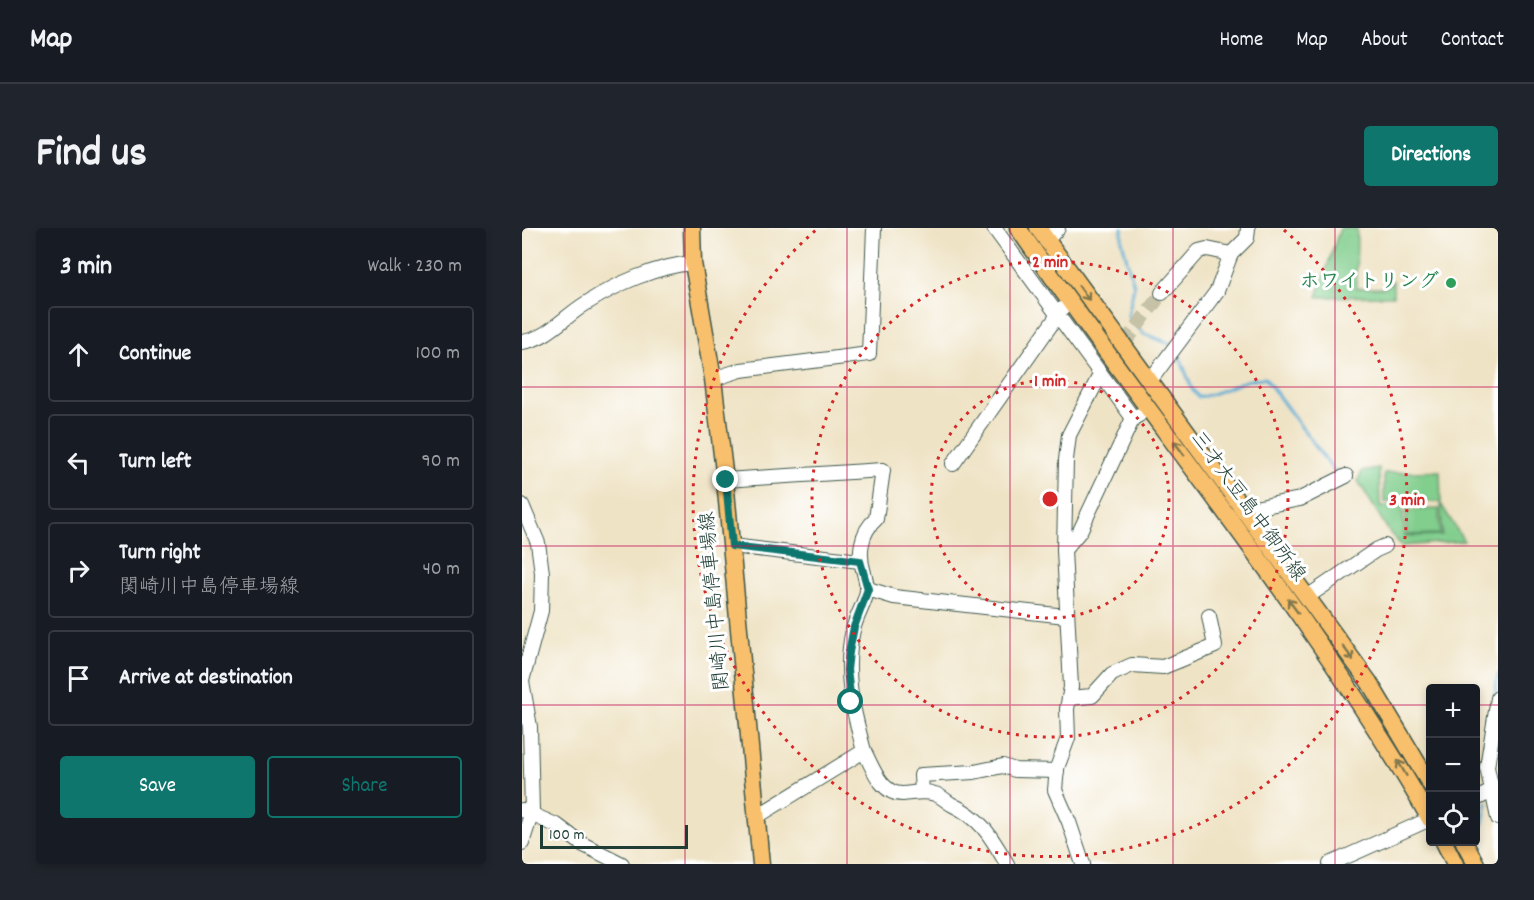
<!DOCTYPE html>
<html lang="en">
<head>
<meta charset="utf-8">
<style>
	:root { --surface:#171b24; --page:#20242c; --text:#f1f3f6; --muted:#9ea1a6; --line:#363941; --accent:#0f766e }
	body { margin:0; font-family:Dekko,"Klee One",sans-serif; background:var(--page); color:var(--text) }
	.controls { position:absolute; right:18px; bottom:18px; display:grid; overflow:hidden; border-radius:6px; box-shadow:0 3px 9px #0003 }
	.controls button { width:54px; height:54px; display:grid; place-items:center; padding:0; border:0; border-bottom:2px solid var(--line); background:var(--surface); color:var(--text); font:30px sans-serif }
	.scale { position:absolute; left:18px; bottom:15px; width:148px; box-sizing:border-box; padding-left:6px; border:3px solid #1f3d34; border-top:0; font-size:16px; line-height:21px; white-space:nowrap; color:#1f3d34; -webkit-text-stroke:4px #fff; paint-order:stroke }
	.stop { position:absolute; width:18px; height:18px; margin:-14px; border:4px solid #0f766e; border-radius:50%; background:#fff }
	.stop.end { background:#0f766e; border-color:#fff; box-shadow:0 2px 6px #0008 }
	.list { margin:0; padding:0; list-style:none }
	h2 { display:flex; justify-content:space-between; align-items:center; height:78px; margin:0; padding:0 24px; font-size:26px }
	h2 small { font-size:20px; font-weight:400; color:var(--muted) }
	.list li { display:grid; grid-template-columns:39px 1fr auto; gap:18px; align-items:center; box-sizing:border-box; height:96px; margin:0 12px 12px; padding:0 12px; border:2px solid var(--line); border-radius:6px }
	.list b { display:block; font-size:22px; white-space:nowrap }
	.list p { margin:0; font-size:20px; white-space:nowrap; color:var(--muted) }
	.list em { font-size:20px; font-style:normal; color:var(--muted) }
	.actions { display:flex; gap:12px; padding:18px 24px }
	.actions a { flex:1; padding:14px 0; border:2px solid var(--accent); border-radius:6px; text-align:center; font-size:21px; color:var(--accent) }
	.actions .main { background:var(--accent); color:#fff }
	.icon { flex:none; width:33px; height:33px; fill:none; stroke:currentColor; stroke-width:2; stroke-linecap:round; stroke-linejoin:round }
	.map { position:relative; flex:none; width:976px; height:636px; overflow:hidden; border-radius:6px }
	header { display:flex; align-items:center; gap:36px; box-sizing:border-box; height:84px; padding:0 30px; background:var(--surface); border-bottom:2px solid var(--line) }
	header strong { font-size:28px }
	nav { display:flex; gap:33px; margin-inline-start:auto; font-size:21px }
	.intro { display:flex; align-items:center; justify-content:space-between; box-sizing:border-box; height:144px; padding:0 36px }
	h1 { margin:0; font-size:42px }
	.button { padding:15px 27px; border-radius:6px; background:var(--accent); color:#fff; font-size:21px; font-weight:700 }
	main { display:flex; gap:36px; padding:0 36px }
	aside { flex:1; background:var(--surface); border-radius:6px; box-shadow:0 3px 9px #0003 }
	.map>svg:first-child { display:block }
	.green { fill:#81ce8d; stroke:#508660; stroke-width:1.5 }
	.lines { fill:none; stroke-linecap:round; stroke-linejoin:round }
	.stream { stroke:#57acd3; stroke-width:3 }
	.minor-tunnel { stroke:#c5c2a8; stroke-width:14; stroke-dasharray:14 7; stroke-linecap:butt }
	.minor-casing { stroke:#3e564a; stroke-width:16 }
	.major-casing { stroke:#3e564a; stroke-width:19 }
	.minor { stroke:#fff; stroke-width:14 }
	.major { stroke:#f8bf6c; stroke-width:16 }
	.oneway { stroke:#81784d }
	.route { stroke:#0f766e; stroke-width:8 }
	.grid { fill:none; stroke:#c2185b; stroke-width:1.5; stroke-opacity:0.55 }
	.ring { fill:none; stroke:#d62828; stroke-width:3; stroke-dasharray:3 6 }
	.leisure-dot { fill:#2e9e5b; stroke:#fff; stroke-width:2 }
	.labels { text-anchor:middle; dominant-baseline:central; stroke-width:6; stroke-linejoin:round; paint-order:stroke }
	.leisure-label { font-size:20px; font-weight:bold; fill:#27864d; stroke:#fff; text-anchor:end }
	.street-label { font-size:20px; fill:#1f3d34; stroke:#fff }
	.centre { fill:#d62828; stroke:#fff; stroke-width:3 }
	.ring-label { font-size:18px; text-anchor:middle; font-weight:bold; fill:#d62828; stroke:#fff; stroke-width:6; stroke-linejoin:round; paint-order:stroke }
</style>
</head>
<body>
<header>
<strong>Map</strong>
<nav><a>Home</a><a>Map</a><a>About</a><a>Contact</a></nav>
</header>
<div class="intro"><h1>Find us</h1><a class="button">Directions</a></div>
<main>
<aside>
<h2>3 min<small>Walk · 230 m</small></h2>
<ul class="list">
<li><svg class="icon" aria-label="ahead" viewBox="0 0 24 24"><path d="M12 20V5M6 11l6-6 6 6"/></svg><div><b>Continue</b></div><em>100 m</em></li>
<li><svg class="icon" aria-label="left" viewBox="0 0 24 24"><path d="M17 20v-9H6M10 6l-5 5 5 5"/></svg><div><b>Turn left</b></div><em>90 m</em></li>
<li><svg class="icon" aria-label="right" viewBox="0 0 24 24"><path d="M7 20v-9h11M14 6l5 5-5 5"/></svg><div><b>Turn right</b><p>関崎川中島停車場線</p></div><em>40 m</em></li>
<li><svg class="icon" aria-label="arrive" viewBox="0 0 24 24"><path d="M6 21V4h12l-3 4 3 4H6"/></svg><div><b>Arrive at destination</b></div></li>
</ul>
<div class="actions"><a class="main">Save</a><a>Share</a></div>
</aside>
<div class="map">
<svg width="976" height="636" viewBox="0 0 976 636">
	<rect width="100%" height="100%" fill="#fff"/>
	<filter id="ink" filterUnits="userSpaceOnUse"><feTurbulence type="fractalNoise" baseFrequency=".0167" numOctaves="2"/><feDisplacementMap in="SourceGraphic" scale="12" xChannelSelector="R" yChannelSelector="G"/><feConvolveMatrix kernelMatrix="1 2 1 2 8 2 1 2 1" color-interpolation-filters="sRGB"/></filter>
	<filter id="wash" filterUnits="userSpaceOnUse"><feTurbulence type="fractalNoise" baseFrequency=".008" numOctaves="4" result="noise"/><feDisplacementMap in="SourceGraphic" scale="24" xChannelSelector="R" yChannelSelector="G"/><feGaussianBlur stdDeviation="1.35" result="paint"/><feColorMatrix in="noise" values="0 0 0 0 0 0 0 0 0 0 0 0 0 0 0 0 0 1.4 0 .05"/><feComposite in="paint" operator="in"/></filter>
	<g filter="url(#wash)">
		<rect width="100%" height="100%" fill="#efe3c5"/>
		<!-- green -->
		<g class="green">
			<polygon points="818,0 835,0 834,60 863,60 871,53 871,68 795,69"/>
			<polygon points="857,240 858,278 880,278 883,308 920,307 919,276 942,313 880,318 868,305 836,253 840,243"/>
			<polygon points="918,243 919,274 862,274 862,245"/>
			<polygon points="917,281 918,306 885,307 884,282"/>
		</g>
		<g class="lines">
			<!-- stream -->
			<g class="stream">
				<polyline points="600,0 600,13 612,58 606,88 622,106 649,116"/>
				<path d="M656 124 670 161 676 169C700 167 720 149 743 150L812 243"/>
				<polyline points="973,466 976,447"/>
				<polyline points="958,609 965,574"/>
			</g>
		</g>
	</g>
	<g filter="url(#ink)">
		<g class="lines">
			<!-- minor-tunnel -->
			<polyline class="minor-tunnel" points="577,149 640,65"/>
			<defs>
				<g id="minor">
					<polyline points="472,0 611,190"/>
					<polyline points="524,13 536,0"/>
					<polyline points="640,65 677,23 685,21 709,26"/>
					<path d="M0 114C25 111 42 89 63 76 94 56 134 38 171 35"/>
					<polyline points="191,151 219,142 347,126 352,0"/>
					<polyline points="627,154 695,63 709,26 725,10 726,0"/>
					<polyline points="431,236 540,81"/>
					<path d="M203 252 361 242 354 291C338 305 336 326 342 345 343 351 346 358 345 363 343 376 334 388 331 402 321 445 331 482 342 523"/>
					<polyline points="0,277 16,315 20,345 19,383 0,453 8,499 10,584 0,615"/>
					<polyline points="724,286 733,280 778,271 824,248"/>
					<polyline points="210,318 338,333"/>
					<polyline points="542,322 558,303 611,190 617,187"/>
					<polyline points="346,361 372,369 544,388"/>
					<polyline points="785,369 854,322 863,318"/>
					<polyline points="547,470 570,468 590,446 610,437 641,439 693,418 687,388"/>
					<polyline points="976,470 965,539 976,590"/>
					<polyline points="400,564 399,547 452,544 481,538 493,542 535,543"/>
					<polyline points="954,571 976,560"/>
					<polyline points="0,582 36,598 60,616 100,636"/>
					<path d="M234 589 342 523C350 538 359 567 381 566 392 565 402 562 413 566 419 568 424 573 429 576 460 591 468 607 485 636"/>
					<polyline points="561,636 547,594 533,562 535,540 546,510 545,481 549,459 542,322 544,232 547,207 577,149"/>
					<polyline points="808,636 908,591"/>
				</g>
				<g id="major">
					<polyline points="170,0 171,35 191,151 203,252 239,636"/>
					<path d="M496 0C632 198 789 382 908 591"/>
					<polyline points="516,0 847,454 908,556"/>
					<polyline points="922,614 933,636"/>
					<polyline points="942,614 954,636"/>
				</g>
			</defs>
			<!-- minor casing -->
			<use href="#minor" class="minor-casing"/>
			<!-- major casing -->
			<use href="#major" class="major-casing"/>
			<!-- minor -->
			<use href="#minor" class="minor"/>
			<!-- major -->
			<use href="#major" class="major"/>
		</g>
		<!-- one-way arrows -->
		<defs><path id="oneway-shaft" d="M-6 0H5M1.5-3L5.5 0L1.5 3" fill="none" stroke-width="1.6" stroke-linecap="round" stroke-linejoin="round" transform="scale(1.5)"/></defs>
		<g class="oneway">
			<use href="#oneway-shaft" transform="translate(562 65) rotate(54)"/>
			<use href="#oneway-shaft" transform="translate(657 220) rotate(-126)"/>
			<use href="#oneway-shaft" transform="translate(771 378) rotate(-126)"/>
			<use href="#oneway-shaft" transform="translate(826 425) rotate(54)"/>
			<use href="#oneway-shaft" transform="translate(880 540) rotate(-120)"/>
		</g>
	</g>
	<g class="lines" filter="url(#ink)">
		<!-- route -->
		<polyline class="route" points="204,252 210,318 338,333 346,361 332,399 327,424 325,442 329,474"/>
	</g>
	<!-- grid -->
	<path class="grid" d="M163 0V636M325 0V636M488 0V636M651 0V636M813 0V636M0 159H976M0 318H976M0 477H908M954 477H976"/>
	<!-- distance rings -->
	<g class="ring">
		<circle cx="528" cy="271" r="119"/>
		<circle cx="528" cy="271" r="238"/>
		<path d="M762 2A357 357 0 1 1 294 2"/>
	</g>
	<!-- markers -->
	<circle class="leisure-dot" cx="929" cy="55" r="6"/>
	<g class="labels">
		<!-- leisure labels -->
		<g class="leisure-label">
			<text x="917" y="55">ホワイトリング</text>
		</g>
		<!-- street labels -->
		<g class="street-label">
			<text transform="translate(725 279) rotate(54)">三才大豆島中御所線</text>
			<text transform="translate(194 373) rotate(-95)">関崎川中島停車場線</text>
		</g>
	</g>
	<circle cx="528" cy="271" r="9" class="centre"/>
	<g class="ring-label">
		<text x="528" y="39">2 min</text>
		<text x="528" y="158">1 min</text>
		<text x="885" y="277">3 min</text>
	</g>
</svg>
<div class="controls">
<button>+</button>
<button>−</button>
<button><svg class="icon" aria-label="locate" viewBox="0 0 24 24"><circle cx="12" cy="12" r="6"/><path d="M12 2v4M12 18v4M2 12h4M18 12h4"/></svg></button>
</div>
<div class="scale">100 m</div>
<div class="stop" style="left:329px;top:474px"></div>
<div class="stop end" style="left:204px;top:252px"></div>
</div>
</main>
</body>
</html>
